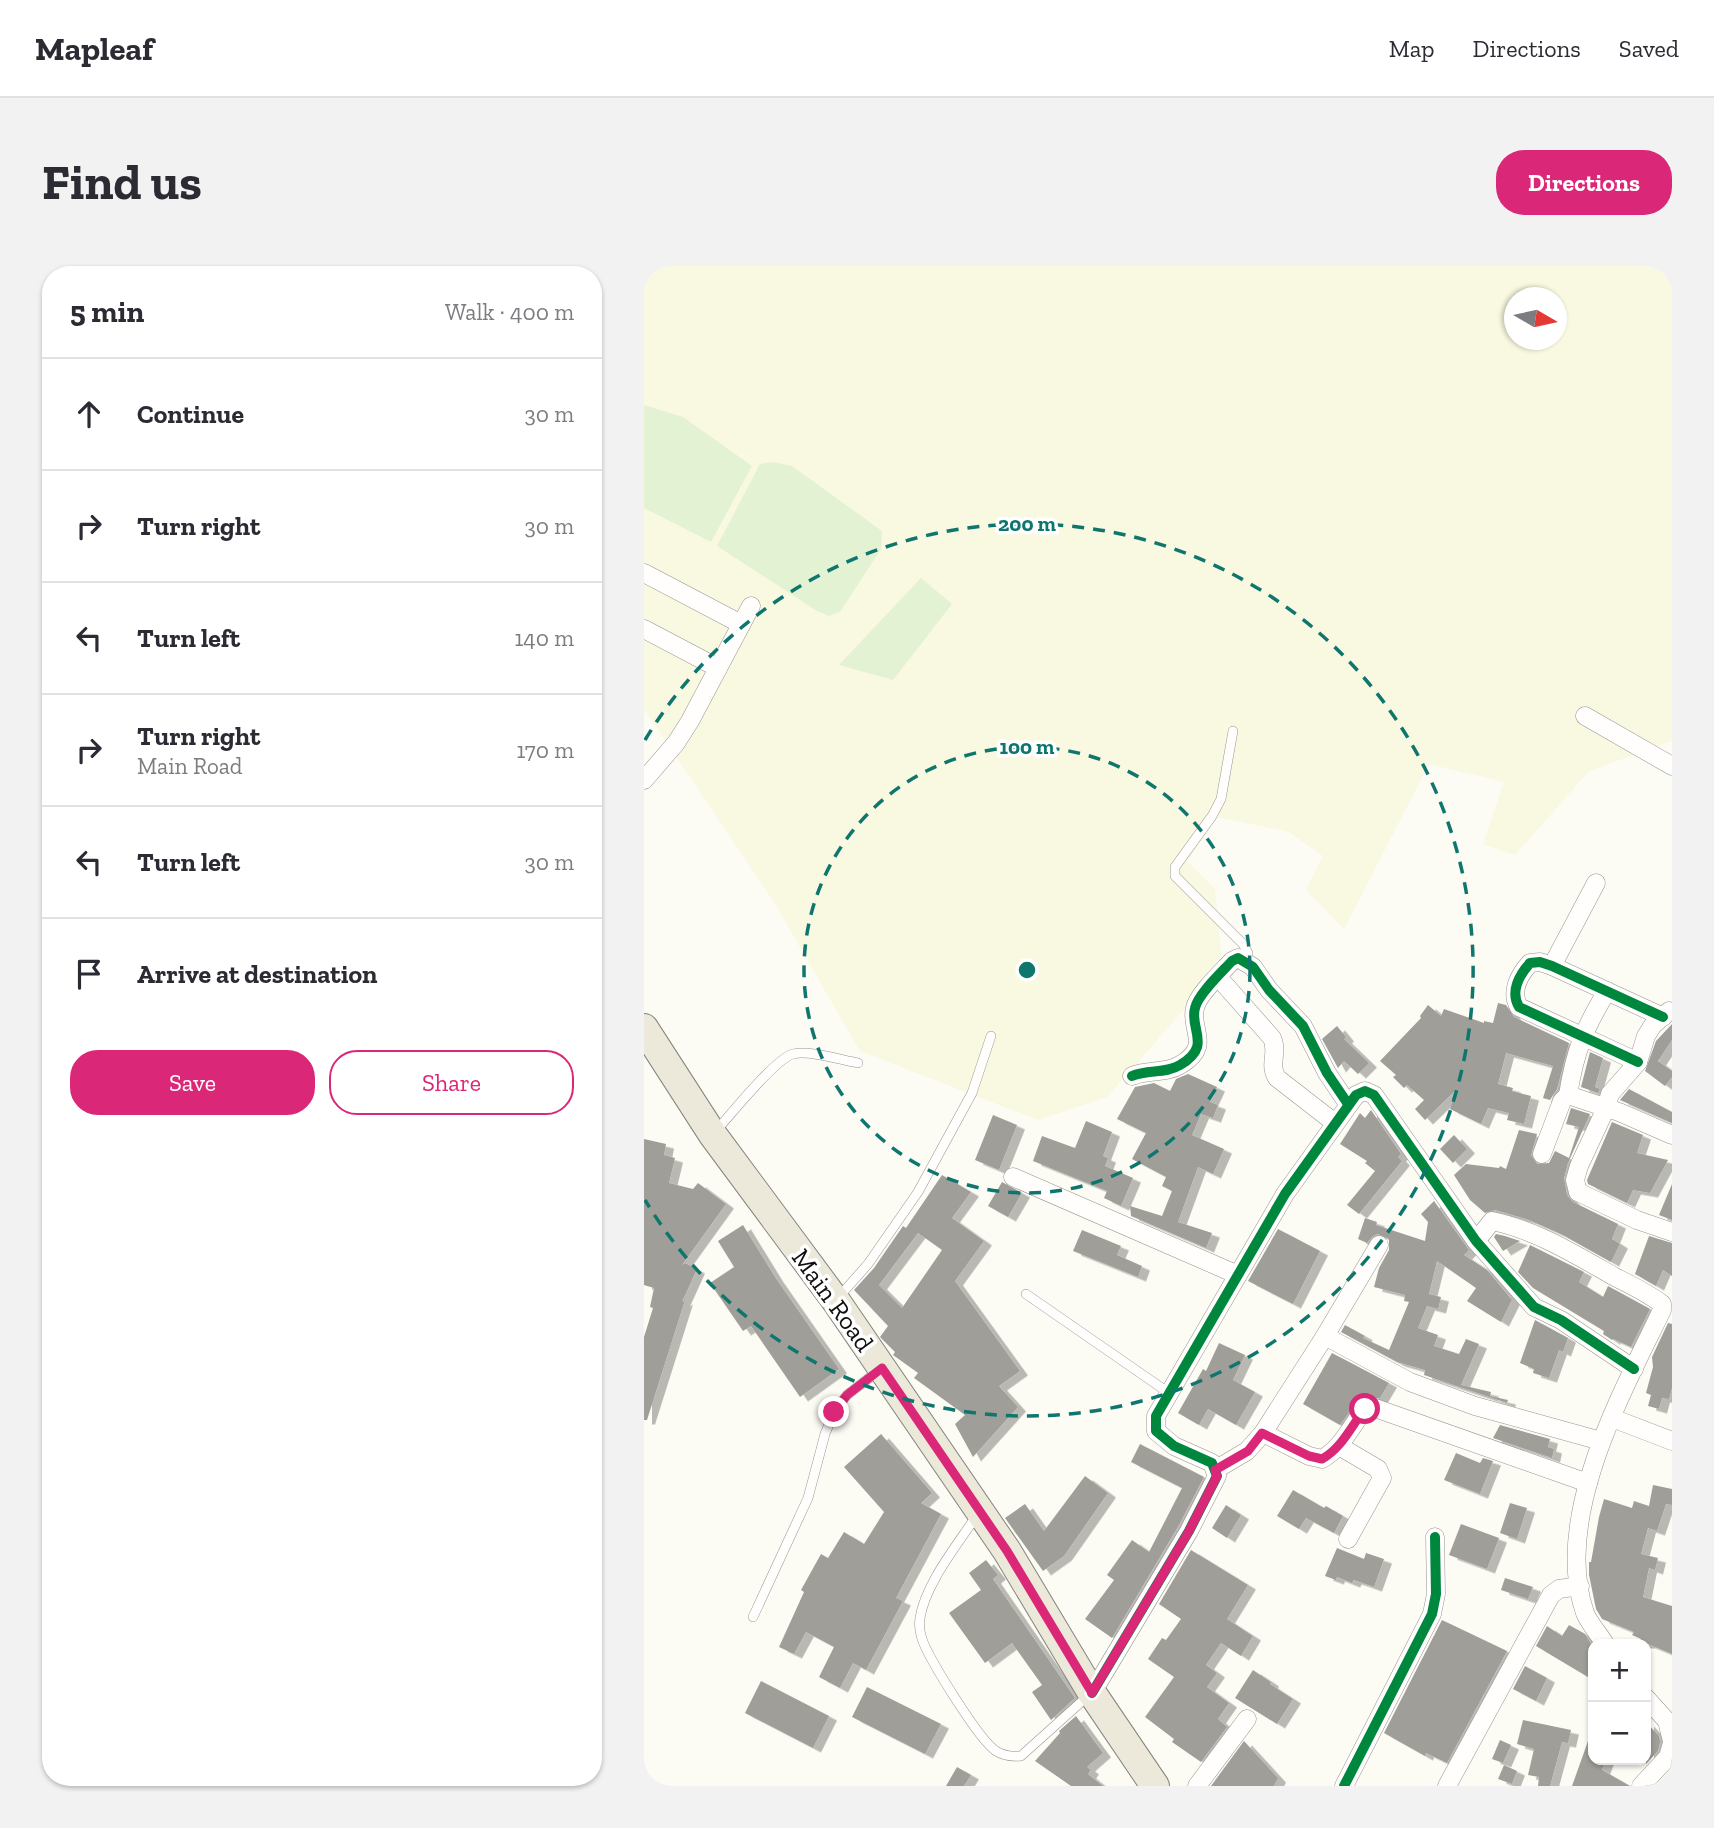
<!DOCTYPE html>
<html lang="en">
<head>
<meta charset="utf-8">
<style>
	:root { --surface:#fff; --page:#f2f2f3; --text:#2b2b33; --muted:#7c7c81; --line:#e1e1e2; --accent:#db2777 }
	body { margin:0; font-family:"Zilla Slab",serif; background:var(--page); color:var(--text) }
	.controls { position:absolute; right:21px; bottom:21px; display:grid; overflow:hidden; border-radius:14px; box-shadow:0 2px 5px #0004 }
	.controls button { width:63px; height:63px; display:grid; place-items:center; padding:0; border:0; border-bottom:2px solid var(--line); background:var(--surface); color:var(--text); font:35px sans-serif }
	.compass { position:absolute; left:860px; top:21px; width:63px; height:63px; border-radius:50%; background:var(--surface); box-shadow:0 2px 5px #0004; rotate:99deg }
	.stop { position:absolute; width:21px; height:21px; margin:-16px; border:5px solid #db2777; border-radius:50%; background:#fff }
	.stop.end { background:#db2777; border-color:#fff; box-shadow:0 2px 7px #0008 }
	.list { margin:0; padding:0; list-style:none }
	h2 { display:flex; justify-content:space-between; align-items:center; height:91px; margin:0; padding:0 28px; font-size:30px }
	h2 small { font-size:23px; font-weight:400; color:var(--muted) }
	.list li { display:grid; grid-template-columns:46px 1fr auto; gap:21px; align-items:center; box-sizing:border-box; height:112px; padding:0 28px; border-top:2px solid var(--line) }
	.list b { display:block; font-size:26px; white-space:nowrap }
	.list p { margin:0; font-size:23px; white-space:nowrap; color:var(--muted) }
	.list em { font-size:23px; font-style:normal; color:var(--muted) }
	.actions { display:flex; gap:14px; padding:21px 28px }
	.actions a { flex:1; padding:16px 0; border:2px solid var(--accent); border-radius:28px; text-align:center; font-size:24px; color:var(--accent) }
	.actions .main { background:var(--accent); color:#fff }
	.icon { flex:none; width:38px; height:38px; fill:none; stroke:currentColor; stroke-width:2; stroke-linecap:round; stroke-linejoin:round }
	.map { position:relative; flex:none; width:1028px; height:1520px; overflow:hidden; border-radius:28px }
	header { display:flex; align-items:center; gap:42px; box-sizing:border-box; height:98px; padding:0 35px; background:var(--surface); border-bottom:2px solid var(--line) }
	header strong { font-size:33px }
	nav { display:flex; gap:38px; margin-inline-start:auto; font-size:24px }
	.intro { display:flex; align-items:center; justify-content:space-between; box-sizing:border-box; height:168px; padding:0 42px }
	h1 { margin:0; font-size:49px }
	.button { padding:18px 32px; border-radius:28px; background:var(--accent); color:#fff; font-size:24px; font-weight:700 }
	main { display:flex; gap:42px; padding:0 42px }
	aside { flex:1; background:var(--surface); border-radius:28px; box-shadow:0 2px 5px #0004 }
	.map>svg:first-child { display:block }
	.farmland { fill:#f9f8e0; fill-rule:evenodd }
	.green { fill:#e4f2d4 }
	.building { fill:#a09e99; fill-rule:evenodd; filter:url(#shadow) }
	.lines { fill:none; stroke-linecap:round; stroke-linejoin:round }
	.service-casing { stroke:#969592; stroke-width:10 }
	.minor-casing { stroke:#969592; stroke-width:19 }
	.primary-casing { stroke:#83837f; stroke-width:30 }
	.service { stroke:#fffefd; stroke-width:9 }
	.minor { stroke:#fffefd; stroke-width:18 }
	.primary { stroke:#ede9da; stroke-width:28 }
	.cycleway-casing { stroke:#fff; stroke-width:15 }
	.cycleway { stroke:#00873e; stroke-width:10 }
	.route { stroke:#db2777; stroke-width:9 }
	.ring { fill:none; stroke:#0f766e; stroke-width:3.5; stroke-dasharray:12 9 }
	.labels { text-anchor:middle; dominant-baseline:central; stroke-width:7; stroke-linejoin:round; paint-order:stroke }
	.street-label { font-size:26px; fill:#0f0f0f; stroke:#fff }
	.centre { fill:#0f766e; stroke:#fff; stroke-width:3.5 }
	.ring-label { font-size:21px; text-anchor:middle; font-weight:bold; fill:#0f766e; stroke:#fff; stroke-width:7; stroke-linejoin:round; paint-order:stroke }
</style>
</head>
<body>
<header>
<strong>Mapleaf</strong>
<nav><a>Map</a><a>Directions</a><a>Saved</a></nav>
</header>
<div class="intro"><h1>Find us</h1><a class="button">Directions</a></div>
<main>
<aside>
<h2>5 min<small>Walk · 400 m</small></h2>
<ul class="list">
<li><svg class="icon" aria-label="ahead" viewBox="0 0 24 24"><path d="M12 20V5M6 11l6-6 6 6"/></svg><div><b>Continue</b></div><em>30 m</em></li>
<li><svg class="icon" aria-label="right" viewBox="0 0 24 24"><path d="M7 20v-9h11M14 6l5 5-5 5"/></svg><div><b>Turn right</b></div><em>30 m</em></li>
<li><svg class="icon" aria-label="left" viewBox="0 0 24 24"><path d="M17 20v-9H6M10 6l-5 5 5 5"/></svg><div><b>Turn left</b></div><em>140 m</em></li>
<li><svg class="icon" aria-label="right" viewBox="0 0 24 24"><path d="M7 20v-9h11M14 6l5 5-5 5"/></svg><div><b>Turn right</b><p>Main Road</p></div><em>170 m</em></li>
<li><svg class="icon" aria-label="left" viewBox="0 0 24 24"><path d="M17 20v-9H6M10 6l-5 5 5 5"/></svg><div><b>Turn left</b></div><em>30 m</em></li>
<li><svg class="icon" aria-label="arrive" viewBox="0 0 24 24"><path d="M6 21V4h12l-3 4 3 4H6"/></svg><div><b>Arrive at destination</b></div></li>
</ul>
<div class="actions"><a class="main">Save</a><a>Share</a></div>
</aside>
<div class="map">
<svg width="1028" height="1520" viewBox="0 0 1028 1520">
	<defs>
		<filter id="shadow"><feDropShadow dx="8" dy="4.5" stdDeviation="0" flood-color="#0004"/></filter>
	</defs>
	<rect width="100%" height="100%" fill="#fcfbf4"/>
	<!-- farmland -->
	<path class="farmland" d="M0 0H1028V475L945 505 871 589 839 578 860 516 785 498 700 663 662 624 679 590 645 566 573 551 543 595 571 623 578 700 463 831 394 854 216 785 130 636 0 443ZM870 32H912V74H870Z"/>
	<!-- green -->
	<g class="green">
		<polygon points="0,139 39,151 108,200 67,276 0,242"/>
		<polygon points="129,196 148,200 238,265 237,283 196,346 185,350 173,345 73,280 116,198"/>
		<polygon points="277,312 308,338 249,414 195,399"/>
	</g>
	<!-- building -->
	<g class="building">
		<polygon points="854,737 862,739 870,751 925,777 913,823 906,834 899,832 909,800 862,787 854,818 869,822 868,825 887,830 880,858 863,854 865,847 844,842 837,858 806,843 812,824 781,854 771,843 780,834 763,819 760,822 749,811 752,809 736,795 777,752 776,750 784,739 797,750 800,743 840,757 840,755 849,757"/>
		<polygon points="1028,758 1028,774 1014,795 1028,805 1028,811 1021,820 1001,805 1012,775"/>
		<polygon points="693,760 702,771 700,773 725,797 714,808 700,795 694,802 678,773"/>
		<polygon points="946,786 959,792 951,821 956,823 954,827 937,821"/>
		<polygon points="544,808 573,821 566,836 574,839 569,852 557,848 548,869 580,883 569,908 554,901 534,956 568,967 562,982 487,950 486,940 518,950 528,925 518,920 522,911 488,893 502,867 473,853 491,821 510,817 526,825 532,813"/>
		<polygon points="985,823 1028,846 1028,857 976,834"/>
		<polygon points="927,842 946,848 924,897 920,912 923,929 929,936 974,958 968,973 976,978 967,996 917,968 885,954 851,944 841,947 826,934 810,909 822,898 855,902 856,900 862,903 875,864 893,868 887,889 893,898 905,897 911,885 925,892 935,861 922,858"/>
		<polygon points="727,844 757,888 754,891 758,895 715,948 703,939 731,905 721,897 723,895 696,878 716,847 721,852"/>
		<polygon points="349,849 373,859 355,904 331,894"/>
		<polygon points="442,855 468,866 459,890 464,892 461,900 489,912 477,940 460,932 463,925 389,895 398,870 431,882"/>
		<polygon points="968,856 999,869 993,887 1024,894 1006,927 989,924 983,937 944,918 943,914"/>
		<polygon points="810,869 823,883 809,897 796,883"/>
		<polygon points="0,873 22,878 20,889 31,892 25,917 49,923 54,917 82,938 38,999 41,997 53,1003 38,1036 41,1034 3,1154 0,1154 0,1071 9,1042 6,1041 10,1022 0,1019"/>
		<path d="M298 909 327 926 308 952 340 975 311 1015 376 1105 355 1120 374 1141 329 1191 311 1158 321 1149 270 1112 274 1107 249 1089 251 1086 236 1071 244 1060 210 1024 230 1002 259 960 262 962ZM274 967 298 984 258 1042 235 1019Z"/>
		<polygon points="358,916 378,927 364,951 344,940"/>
		<polygon points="1028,918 1028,954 1015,949"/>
		<polygon points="790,935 825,984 820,989 843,1004 868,1034 857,1056 823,1035 832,1022 793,995 785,1028 797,1031 794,1043 783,1040 774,1062 794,1069 790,1080 815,1088 822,1073 835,1078 817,1119 847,1126 846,1130 864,1134 863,1137 780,1109 781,1104 753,1096 697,1066 701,1059 721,1070 719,1072 745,1084 765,1036 760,1035 761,1029 730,1021 735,1002 745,984 745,973 734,968 729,970 723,977 714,973 721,952 733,956 732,959 781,975 784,956 777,948"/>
		<polygon points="99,959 131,1011 195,1103 156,1131 107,1060 99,1065 66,1017 90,1001 74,975"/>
		<polygon points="634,963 676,985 649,1038 604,1015"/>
		<polygon points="438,964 477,980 473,989 498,1000 494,1011 429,985"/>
		<polygon points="852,968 861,970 876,975 859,985 850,971"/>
		<polygon points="1005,970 1028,977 1028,1010 1019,1004 1012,1020 991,1008"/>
		<polygon points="886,979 940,1006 935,1016 959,1031 964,1020 1006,1043 987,1081 969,1073 968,1074 959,1068 960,1065 889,1022 874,1006"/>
		<polygon points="891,1054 924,1072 919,1086 915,1084 905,1112 889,1107 890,1103 876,1097"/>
		<polygon points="1024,1057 1028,1058 1028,1122 1025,1133 1018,1132 1015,1143 1004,1140 1007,1129 1002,1127 1009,1101 1008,1091"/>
		<polygon points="575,1077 601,1089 589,1114 611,1126 592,1159 564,1143 555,1159 534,1147 559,1103 562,1105"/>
		<polygon points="688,1087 745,1117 736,1132 715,1133 696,1159 659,1138"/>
		<polygon points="856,1159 906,1173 904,1181 910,1183 908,1192 849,1172"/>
		<polygon points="237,1168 288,1227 277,1237 297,1248 252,1332 259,1335 222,1404 209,1397 196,1422 175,1411 190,1381 162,1366 150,1388 135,1381 160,1326 157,1324 177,1288 184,1292 200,1266 220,1278 240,1246 200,1201"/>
		<polygon points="496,1178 560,1211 535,1259 468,1372 441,1353 470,1314 463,1309 488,1274 505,1286 538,1222 487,1196"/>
		<polygon points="812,1187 836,1197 839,1192 849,1195 836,1228 800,1214"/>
		<polygon points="441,1210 464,1227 420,1290 399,1305 361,1252 381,1238 400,1265"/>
		<polygon points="1009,1219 1028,1223 1028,1239 1022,1238 1013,1265 1004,1262 997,1288 1014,1292 1011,1304 1005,1302 999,1331 1028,1340 1028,1388 1004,1378 994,1378 997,1373 988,1369 990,1366 958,1353 952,1343 945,1309 945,1296 947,1296 955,1251 960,1233 988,1242 990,1235 1005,1240"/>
		<polygon points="649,1224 680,1242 682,1240 699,1250 690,1267 662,1252 655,1263 633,1250"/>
		<polygon points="866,1237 883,1242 873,1273 856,1267"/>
		<polygon points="582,1239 597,1249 583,1272 568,1262"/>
		<polygon points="817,1258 855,1272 843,1303 805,1289"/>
		<polygon points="693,1282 720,1293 722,1287 740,1293 730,1321 710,1314 708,1317 693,1311 692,1314 681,1310"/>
		<polygon points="547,1284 604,1319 583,1353 609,1370 597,1390 577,1377 562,1399 573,1407 563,1421 585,1437 574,1453 583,1461 545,1512 557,1496 528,1476 530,1473 501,1451 530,1411 504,1393 518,1372 522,1374 537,1353 515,1338"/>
		<polygon points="342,1294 354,1309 349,1313 431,1432 407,1454 388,1426 398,1419 368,1377 341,1397 305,1347 337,1324 325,1307"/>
		<polygon points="861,1312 889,1321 884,1333 857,1324"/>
		<polygon points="798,1354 863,1385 803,1497 782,1487 781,1490 740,1467"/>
		<polygon points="925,1359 941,1368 949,1381 949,1414 892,1380 903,1360 918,1370"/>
		<polygon points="881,1400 903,1412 892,1435 869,1423"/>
		<polygon points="609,1404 627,1416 626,1418 649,1433 633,1458 591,1432"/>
		<polygon points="117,1415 185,1450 169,1482 101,1447"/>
		<polygon points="223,1421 297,1458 281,1488 208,1451"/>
		<polygon points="432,1450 459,1487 443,1501 447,1504 444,1508 459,1520 427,1520 391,1495 416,1467 415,1465"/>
		<polygon points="879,1454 927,1464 924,1477 918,1476 906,1520 894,1520 895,1511 884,1509 890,1483 873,1478"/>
		<polygon points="1002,1456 1015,1470 1016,1476 1014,1485 1002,1498"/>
		<polygon points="948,1464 949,1494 962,1494 958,1504 986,1520 928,1520"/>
		<polygon points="856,1474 867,1479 859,1497 848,1493"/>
		<polygon points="600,1475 634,1512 630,1520 567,1520"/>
		<polygon points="860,1499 873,1505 868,1518 854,1513"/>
		<polygon points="313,1501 327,1509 320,1520 302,1520"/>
	</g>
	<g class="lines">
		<defs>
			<g id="service">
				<polyline points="589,465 577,533 568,550 531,601 531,610 599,678 604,687 602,697"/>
				<path d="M72 865C86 849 132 792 149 788 165 784 197 794 214 797"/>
				<polyline points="382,1028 525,1127"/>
				<polyline points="194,1032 224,998 274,926 328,827 347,770"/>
				<path d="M333 1249C314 1278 281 1318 276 1352 275 1358 276 1367 278 1373 285 1393 335 1474 352 1485 360 1490 367 1491 377 1490L445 1429"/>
				<polyline points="109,1351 164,1232 181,1168 190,1146 203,1129 234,1105"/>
			</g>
			<g id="minor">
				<polyline points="0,307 97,358"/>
				<polyline points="0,363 74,402"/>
				<polyline points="941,450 1028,500"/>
				<polyline points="0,514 32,477 46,455 107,340"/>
				<polyline points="908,700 952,617"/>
				<path d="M574 711 628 772C635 786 624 798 633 812L691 857"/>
				<polyline points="1025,745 1009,759 1002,770 994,796 966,828 962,842 935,900 931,914 934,926 993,954 1028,966"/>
				<path d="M994 796 875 741C866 726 875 709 886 697L896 696 908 700 1019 751"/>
				<path d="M488 810C504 803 521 808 536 799 569 780 545 763 551 742 554 728 578 706 588 695L594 692 609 701 625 724 659 760 683 807 704 838"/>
				<path d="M924 829C931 785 940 763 963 725"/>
				<polyline points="898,888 918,835 924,829 975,846 1028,869"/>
				<polyline points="369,911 594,1009"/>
				<path d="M832 975 848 955C892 964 932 989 971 1011 987 1019 1004 1027 1018 1038V1044C978 1127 908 1252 941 1347 945 1357 955 1368 961 1378"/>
				<polyline points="681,1070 766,1116 831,1140 957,1175"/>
				<polyline points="968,1152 1028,1175"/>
				<path d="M619 1167 665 1190 678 1193C698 1182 707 1160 721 1143L731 1142 944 1217"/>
				<polyline points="695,1180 734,1203 738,1212 704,1273"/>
				<polyline points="571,1204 603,1185 619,1167 681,1070 735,979"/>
				<polyline points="448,1427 545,1265 573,1210 568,1197 530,1180 512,1165 512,1150 641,928 712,829 721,825 730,829 832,975 890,1041 917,1054 990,1103"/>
				<polyline points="1002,1432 1023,1455 1028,1475"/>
				<polyline points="553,1520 603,1453"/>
				<polyline points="700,1520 788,1348 792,1328 791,1271"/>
				<polyline points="803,1520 907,1329 915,1323 936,1320"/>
				<polyline points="997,1520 1024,1491 1028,1477"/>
			</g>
			<polyline id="primary" points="0,762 69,869 192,1035 363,1285 448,1427 511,1520"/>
		</defs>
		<!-- service casing -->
		<use href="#service" class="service-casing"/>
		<!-- minor casing -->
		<use href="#minor" class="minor-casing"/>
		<!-- primary casing -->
		<use href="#primary" class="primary-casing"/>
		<!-- service -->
		<use href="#service" class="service"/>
		<!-- minor -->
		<use href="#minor" class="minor"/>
		<!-- primary -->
		<use href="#primary" class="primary"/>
		<defs>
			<g id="cycleway">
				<path d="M994 796 875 741C866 726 875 709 886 697L896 696 908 700 1019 751"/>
				<path d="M488 810C504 803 521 808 536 799 569 780 545 763 551 742 554 728 578 706 588 695L594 692 609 701 625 724 659 760 683 807 704 838"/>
				<polyline points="448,1427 545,1265 573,1210 568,1197 530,1180 512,1165 512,1150 641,928 712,829 721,825 730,829 832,975 890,1041 917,1054 990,1103"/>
				<polyline points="700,1520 788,1348 792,1328 791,1271"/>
			</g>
		</defs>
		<!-- cycleway casing -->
		<use href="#cycleway" class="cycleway-casing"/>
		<!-- cycleway -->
		<use href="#cycleway" class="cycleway"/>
	</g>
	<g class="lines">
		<!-- route -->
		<path class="route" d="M190 1146 203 1129 238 1102 363 1285 448 1427 545 1265 573 1210 571 1204 604 1185 618 1167 665 1190 678 1193C698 1182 707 1160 721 1143"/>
	</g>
	<!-- distance rings -->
	<g class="ring">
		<circle cx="383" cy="704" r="223"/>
		<path d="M1 474A446 446 0 1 1 1 934"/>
	</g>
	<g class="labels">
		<!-- street labels -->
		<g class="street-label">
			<text transform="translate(189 1034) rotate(54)">Main Road</text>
		</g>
	</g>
	<circle cx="383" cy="704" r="10" class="centre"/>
	<g class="ring-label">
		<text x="383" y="265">200 m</text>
		<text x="383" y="488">100 m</text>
	</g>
</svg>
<div class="controls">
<button>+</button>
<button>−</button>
</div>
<svg class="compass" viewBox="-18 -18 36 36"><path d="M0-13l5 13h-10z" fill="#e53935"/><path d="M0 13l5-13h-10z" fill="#7c7c81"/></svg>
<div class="stop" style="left:721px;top:1143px"></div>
<div class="stop end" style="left:190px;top:1146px"></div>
</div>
</main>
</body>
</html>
